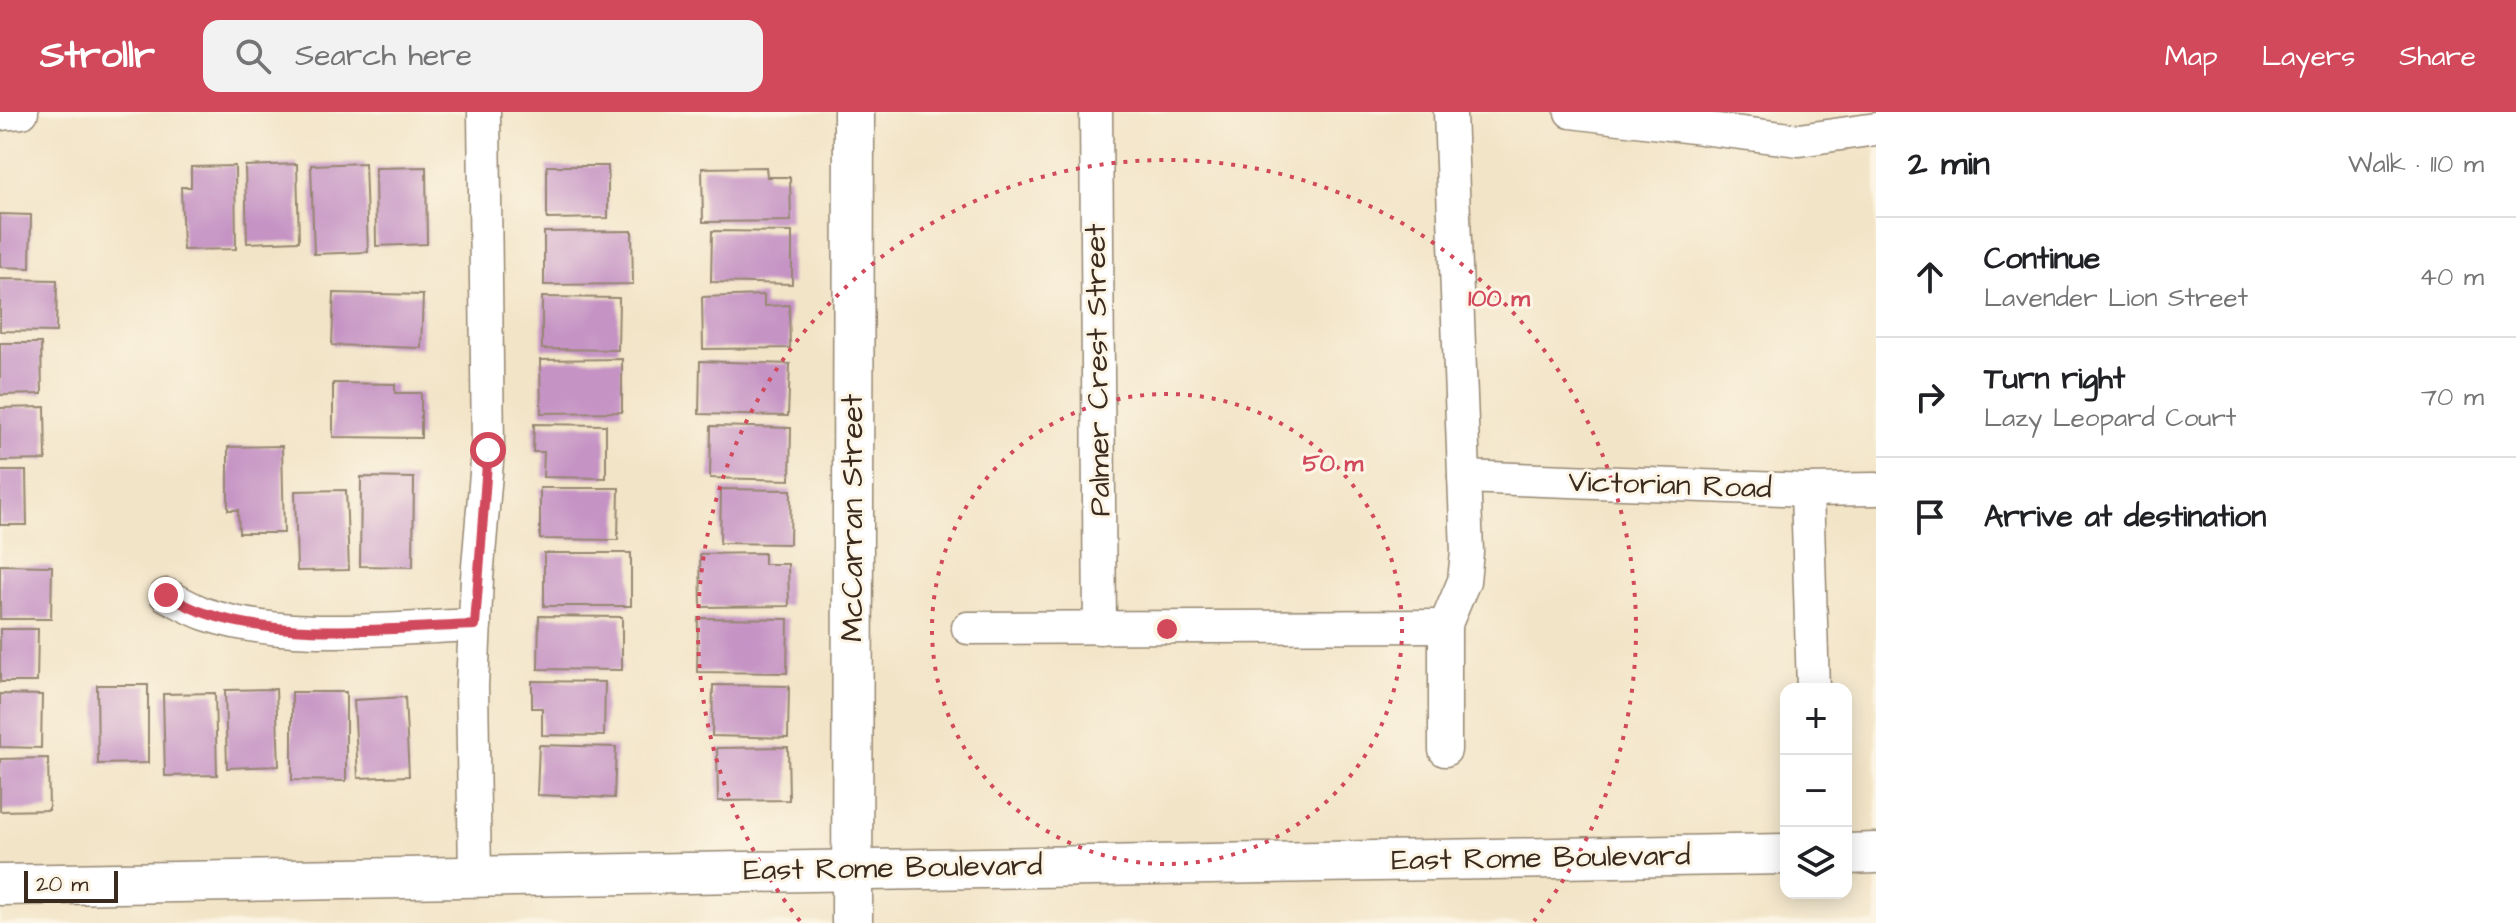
<!DOCTYPE html>
<html lang="en">
<head>
<meta charset="utf-8">
<style>
	:root { --surface:#fff; --page:#f2f2f2; --text:#202124; --muted:#757577; --line:#e0e0e0; --accent:#d1495b }
	body { margin:0; font-family:"Architects Daughter",sans-serif; background:var(--page); color:var(--text) }
	.controls { position:absolute; right:24px; bottom:24px; display:grid; overflow:hidden; border-radius:16px; box-shadow:0 4px 20px #0003 }
	.controls button { width:72px; height:72px; display:grid; place-items:center; padding:0; border:0; border-bottom:2px solid var(--line); background:var(--surface); color:var(--text); font:40px sans-serif }
	.scale { position:absolute; left:24px; bottom:20px; width:94px; box-sizing:border-box; padding-left:8px; border:4px solid #3b2a1e; border-top:0; font-size:22px; line-height:28px; white-space:nowrap; color:#3b2a1e; -webkit-text-stroke:6px #fcf5e5; paint-order:stroke }
	.stop { position:absolute; width:24px; height:24px; margin:-18px; border:6px solid #d1495b; border-radius:50%; background:#fff }
	.stop.end { background:#d1495b; border-color:#fff; box-shadow:0 2px 8px #0008 }
	.list { margin:0; padding:0; list-style:none }
	h2 { display:flex; justify-content:space-between; align-items:center; height:104px; margin:0; padding:0 32px; font-size:34px }
	h2 small { font-size:26px; font-weight:400; color:var(--muted) }
	.list li { display:grid; grid-template-columns:52px 1fr auto; gap:24px; align-items:center; box-sizing:border-box; height:120px; padding:0 32px; border-top:2px solid var(--line) }
	.list b { display:block; font-size:30px; white-space:nowrap }
	.list p { margin:0; font-size:26px; white-space:nowrap; color:var(--muted) }
	.list em { font-size:26px; font-style:normal; color:var(--muted) }
	.icon { flex:none; width:44px; height:44px; fill:none; stroke:currentColor; stroke-width:2; stroke-linecap:round; stroke-linejoin:round }
	.map { position:relative; flex:none; width:1876px; height:811px; overflow:hidden }
	header { display:flex; align-items:center; gap:48px; box-sizing:border-box; height:112px; padding:0 40px; background:var(--accent); color:#fff }
	header strong { font-size:38px }
	nav { display:flex; gap:44px; margin-inline-start:auto; font-size:28px }
	.search { width:560px; height:72px; background:var(--page); display:flex; align-items:center; gap:20px; box-sizing:border-box; padding:0 28px; border-radius:16px; color:var(--muted); font-size:30px }
	main { display:flex }
	aside { flex:1; background:var(--surface) }
	.map>svg:first-child { display:block }
	.building { fill:#c593c4 }
	.lines { fill:none; stroke-linecap:round; stroke-linejoin:round }
	.minor-casing { stroke:#968772; stroke-width:35 }
	.tertiary-casing { stroke:#968772; stroke-width:43 }
	.minor { stroke:#fff; stroke-width:32 }
	.tertiary { stroke:#fff; stroke-width:40 }
	.route { stroke:#d1495b; stroke-width:10 }
	.ring { fill:none; stroke:#d1495b; stroke-width:4; stroke-dasharray:4 8 }
	.labels { text-anchor:middle; dominant-baseline:central; stroke-width:6; stroke-linejoin:round; paint-order:stroke }
	.street-label { font-size:30px; fill:#3b2a1e; stroke:#fcf5e5 }
	.centre { fill:#d1495b; stroke:#fcf5e5; stroke-width:4 }
	.ring-label { font-size:24px; text-anchor:middle; font-weight:bold; fill:#d1495b; stroke:#fcf5e5; stroke-width:6; stroke-linejoin:round; paint-order:stroke }
</style>
</head>
<body>
<header>
<strong>Strollr</strong>
<div class="search"><svg class="icon" aria-label="search" viewBox="0 0 24 24"><circle cx="10" cy="10" r="6"/><path d="M15 15l6 6"/></svg>Search here</div>
<nav><a>Map</a><a>Layers</a><a>Share</a></nav>
</header>
<main>
<div class="map">
<svg width="1876" height="811" viewBox="0 0 1876 811">
	<rect width="100%" height="100%" fill="#fcf5e5"/>
	<filter id="ink" filterUnits="userSpaceOnUse"><feTurbulence type="fractalNoise" baseFrequency=".0125" numOctaves="2"/><feDisplacementMap in="SourceGraphic" scale="16" xChannelSelector="R" yChannelSelector="G"/><feConvolveMatrix kernelMatrix="1 2 1 2 8 2 1 2 1" color-interpolation-filters="sRGB"/></filter>
	<filter id="wash" filterUnits="userSpaceOnUse"><feTurbulence type="fractalNoise" baseFrequency=".006" numOctaves="4" result="noise"/><feDisplacementMap in="SourceGraphic" scale="32" xChannelSelector="R" yChannelSelector="G"/><feGaussianBlur stdDeviation="1.8" result="paint"/><feColorMatrix in="noise" values="0 0 0 0 0 0 0 0 0 0 0 0 0 0 0 0 0 1.4 0 .05"/><feComposite in="paint" operator="in"/></filter>
	<g filter="url(#wash)">
		<rect width="100%" height="100%" fill="#f2e4c7"/>
		<g id="blocks">
			<!-- building -->
			<g class="building">
				<polygon points="365,51 368,140 314,142 311,53"/>
				<polygon points="297,52 299,129 247,131 245,54"/>
				<polygon points="235,54 236,137 183,138 181,75 191,75 191,55"/>
				<polygon points="547,54 608,54 608,106 547,107"/>
				<polygon points="426,55 427,132 376,134 375,56"/>
				<polygon points="766,55 767,65 790,65 791,109 703,110 702,56"/>
				<polygon points="0,102 31,103 30,156 0,155"/>
				<polygon points="632,119 633,172 544,173 544,120"/>
				<polygon points="712,119 792,120 792,172 711,170"/>
				<polygon points="0,167 57,168 56,220 0,219"/>
				<polygon points="334,181 423,183 421,236 332,233"/>
				<polygon points="764,183 764,194 789,193 790,236 703,237 702,185"/>
				<polygon points="542,185 619,186 618,238 542,237"/>
				<polygon points="0,231 41,231 42,282 0,283"/>
				<polygon points="622,247 622,300 541,301 540,248"/>
				<polygon points="700,249 790,252 788,304 699,302"/>
				<polygon points="333,271 395,272 395,281 421,281 421,326 333,325"/>
				<polygon points="45,295 46,348 0,349 0,296"/>
				<polygon points="534,312 606,313 606,366 543,365 544,340 533,340"/>
				<polygon points="711,314 791,316 790,368 710,366"/>
				<polygon points="282,334 284,421 239,421 238,398 228,398 228,335"/>
				<polygon points="0,359 26,359 27,413 0,413"/>
				<polygon points="361,365 414,366 413,455 360,454"/>
				<polygon points="540,376 619,376 618,428 540,427"/>
				<polygon points="721,377 791,378 790,432 720,431"/>
				<polygon points="346,378 349,458 297,459 295,379"/>
				<rect x="544" y="441" width="87" height="53"/>
				<polygon points="764,441 764,452 788,452 789,494 701,495 700,442"/>
				<polygon points="0,453 52,454 51,507 0,507"/>
				<polygon points="539,504 622,505 622,558 538,557"/>
				<polygon points="698,506 788,507 787,561 697,560"/>
				<polygon points="0,517 38,517 37,570 0,570"/>
				<polygon points="532,569 605,570 604,624 542,623 542,596 532,596"/>
				<polygon points="97,573 148,573 148,651 98,652"/>
				<polygon points="713,573 789,574 788,626 712,624"/>
				<polygon points="276,577 279,654 227,656 225,578"/>
				<polygon points="292,580 346,580 346,669 292,668"/>
				<polygon points="215,581 217,663 165,664 163,582"/>
				<polygon points="0,582 42,583 41,636 0,635"/>
				<polygon points="405,585 409,664 358,666 354,588"/>
				<polygon points="539,633 616,635 614,686 537,683"/>
				<polygon points="788,635 789,688 718,689 717,636"/>
				<polygon points="48,646 49,698 0,699 0,647"/>
			</g>
		</g>
	</g>
	<g filter="url(#ink)">
		<use href="#blocks" fill-opacity="0" stroke="#968772" stroke-width="2"/>
		<g class="lines">
			<defs>
				<g id="minor">
					<polyline points="1096,0 1100,516"/>
					<polyline points="1571,0 1799,28 1876,17"/>
					<polyline points="0,2 22,0"/>
					<polyline points="1464,365 1807,378 1876,377"/>
					<polyline points="1807,378 1813,577"/>
					<path d="M166 483C178 489 191 497 205 502 286 530 390 516 475 513"/>
					<polyline points="968,516 1445,514"/>
					<polyline points="1445,638 1445,514 1464,469 1467,440 1450,0"/>
					<polyline points="475,764 472,574 477,466 488,338 484,0"/>
				</g>
				<g id="tertiary">
					<polyline points="1846,742 1876,741"/>
					<polyline points="0,773 1786,742"/>
					<polyline points="852,811 854,0"/>
				</g>
			</defs>
			<!-- minor casing -->
			<use href="#minor" class="minor-casing"/>
			<!-- tertiary casing -->
			<use href="#tertiary" class="tertiary-casing"/>
			<!-- minor -->
			<use href="#minor" class="minor"/>
			<!-- tertiary -->
			<use href="#tertiary" class="tertiary"/>
		</g>
	</g>
	<g class="lines" filter="url(#ink)">
		<!-- route -->
		<path class="route" d="M166 483C178 489 191 497 205 501 284 529 392 516 475 513L488 338"/>
	</g>
	<!-- distance rings -->
	<g class="ring">
		<circle cx="1167" cy="517" r="235"/>
		<path d="M800 809A469 469 0 1 1 1534 809"/>
	</g>
	<g class="labels">
		<!-- street labels -->
		<g class="street-label">
			<text transform="translate(1098 258) rotate(-91)">Palmer Crest Street</text>
			<text transform="translate(1670 373) rotate(2)">Victorian Road</text>
			<text transform="translate(853 406) rotate(-90)">McCarran Street</text>
			<text transform="translate(1541 746) rotate(-1)">East Rome Boulevard</text>
			<text transform="translate(893 756) rotate(-1)">East Rome Boulevard</text>
		</g>
	</g>
	<circle cx="1167" cy="517" r="12" class="centre"/>
	<g class="ring-label">
		<text x="1499" y="194">100 m</text>
		<text x="1333" y="359">50 m</text>
	</g>
</svg>
<div class="controls">
<button>+</button>
<button>−</button>
<button><svg class="icon" aria-label="layers" viewBox="0 0 24 24"><path d="M12 4l9 5-9 5-9-5zM3 14l9 5 9-5"/></svg></button>
</div>
<div class="scale">20 m</div>
<div class="stop" style="left:488px;top:338px"></div>
<div class="stop end" style="left:166px;top:483px"></div>
</div>
<aside>
<h2>2 min<small>Walk · 110 m</small></h2>
<ul class="list">
<li><svg class="icon" aria-label="ahead" viewBox="0 0 24 24"><path d="M12 20V5M6 11l6-6 6 6"/></svg><div><b>Continue</b><p>Lavender Lion Street</p></div><em>40 m</em></li>
<li><svg class="icon" aria-label="right" viewBox="0 0 24 24"><path d="M7 20v-9h11M14 6l5 5-5 5"/></svg><div><b>Turn right</b><p>Lazy Leopard Court</p></div><em>70 m</em></li>
<li><svg class="icon" aria-label="arrive" viewBox="0 0 24 24"><path d="M6 21V4h12l-3 4 3 4H6"/></svg><div><b>Arrive at destination</b></div></li>
</ul>
</aside>
</main>
</body>
</html>
